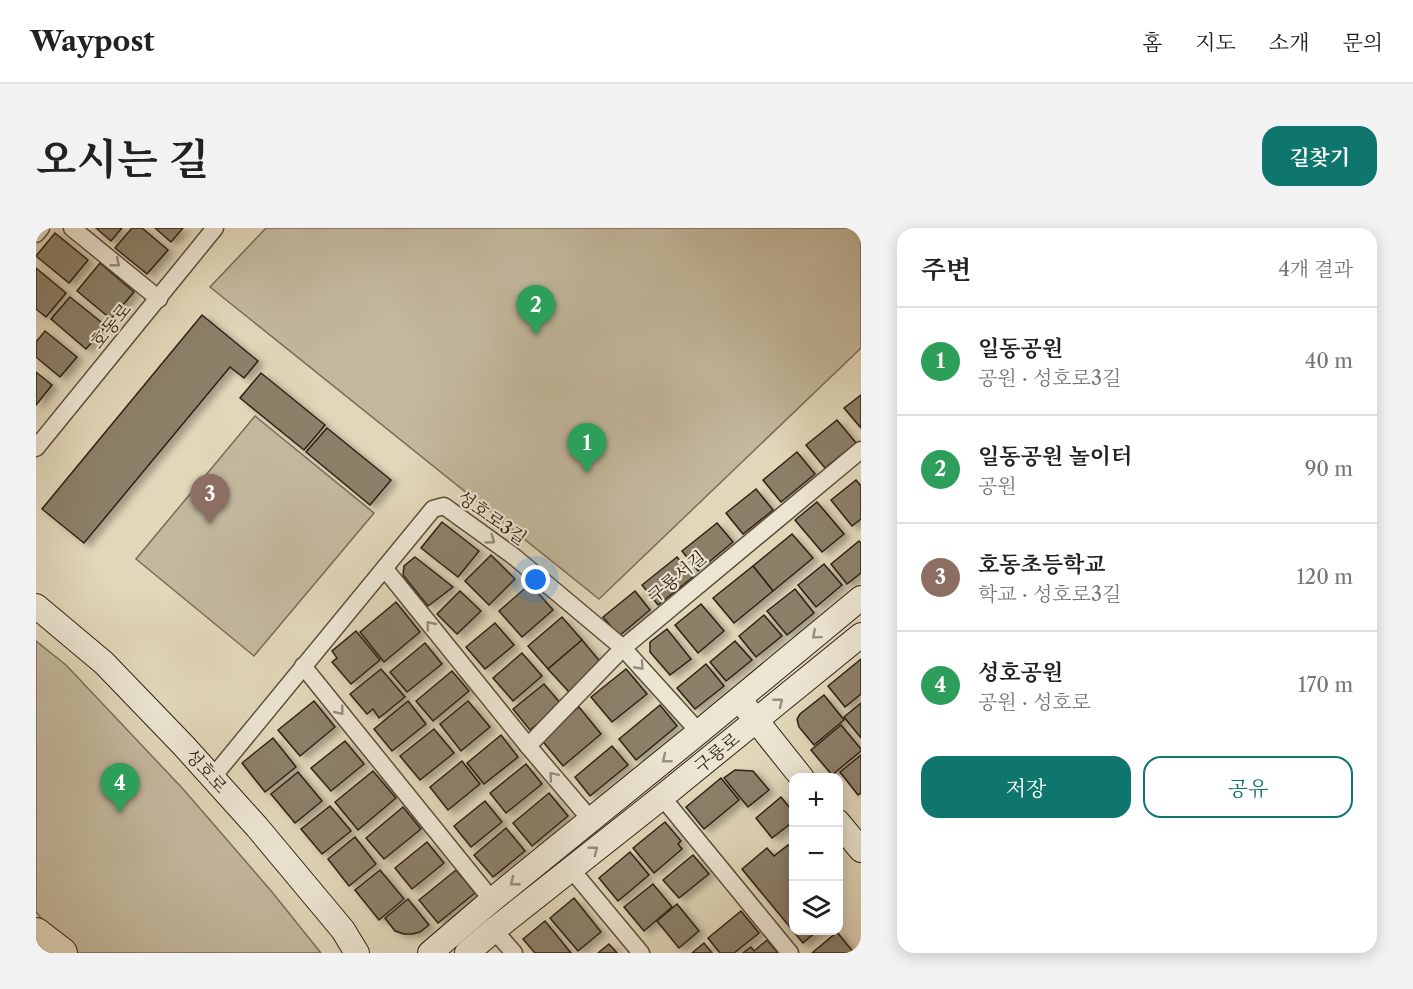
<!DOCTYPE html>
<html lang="ko">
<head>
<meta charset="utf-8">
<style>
	:root { --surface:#fff; --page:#f2f2f2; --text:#222; --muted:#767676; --line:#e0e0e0; --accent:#0f766e }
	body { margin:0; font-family:"Libre Caslon Text","Noto Serif KR",serif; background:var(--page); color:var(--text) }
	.controls { position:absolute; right:18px; bottom:18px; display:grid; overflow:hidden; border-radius:12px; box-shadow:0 3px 15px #0003 }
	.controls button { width:54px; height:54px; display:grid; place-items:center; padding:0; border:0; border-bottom:2px solid var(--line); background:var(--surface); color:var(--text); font:30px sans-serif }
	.you { position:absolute; left:500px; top:352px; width:21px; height:21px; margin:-15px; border:4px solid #fff; border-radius:50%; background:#1a73e8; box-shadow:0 0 0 9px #1a73e833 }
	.badge { display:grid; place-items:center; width:39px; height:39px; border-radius:50%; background:var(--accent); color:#fff; font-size:20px; font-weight:700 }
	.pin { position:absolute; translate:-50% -50px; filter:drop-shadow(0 2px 3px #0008) }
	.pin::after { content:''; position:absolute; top:32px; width:21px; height:18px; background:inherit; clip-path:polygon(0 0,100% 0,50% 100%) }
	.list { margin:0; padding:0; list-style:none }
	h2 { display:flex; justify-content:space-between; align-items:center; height:78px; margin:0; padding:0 24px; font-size:26px }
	h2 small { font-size:20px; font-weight:400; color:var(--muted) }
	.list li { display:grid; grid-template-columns:39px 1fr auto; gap:18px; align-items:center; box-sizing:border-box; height:108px; padding:0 24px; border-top:2px solid var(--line) }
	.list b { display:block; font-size:22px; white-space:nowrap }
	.list p { margin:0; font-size:20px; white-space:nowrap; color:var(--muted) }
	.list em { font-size:20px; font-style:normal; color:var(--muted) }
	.actions { display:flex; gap:12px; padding:18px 24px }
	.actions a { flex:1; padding:14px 0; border:2px solid var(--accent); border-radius:18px; text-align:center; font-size:21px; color:var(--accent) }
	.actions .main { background:var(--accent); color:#fff }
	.icon { flex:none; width:33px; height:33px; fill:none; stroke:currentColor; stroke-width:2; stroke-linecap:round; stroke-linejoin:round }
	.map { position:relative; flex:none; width:825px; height:725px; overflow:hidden; border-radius:18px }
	header { display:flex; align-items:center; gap:36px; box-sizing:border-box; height:84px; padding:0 30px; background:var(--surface); border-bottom:2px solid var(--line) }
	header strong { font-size:28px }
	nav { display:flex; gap:33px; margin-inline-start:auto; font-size:21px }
	.intro { display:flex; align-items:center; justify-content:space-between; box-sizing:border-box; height:144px; padding:0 36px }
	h1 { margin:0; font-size:42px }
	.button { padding:15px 27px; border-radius:18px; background:var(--accent); color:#fff; font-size:21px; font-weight:700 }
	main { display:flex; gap:36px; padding:0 36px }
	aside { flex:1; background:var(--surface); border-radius:18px; box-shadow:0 3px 15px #0003 }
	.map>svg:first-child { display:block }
	.green { fill:#c3b89d; stroke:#7a6c58; stroke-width:1.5 }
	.building { fill:#8c8069; stroke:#302113; stroke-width:1.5; filter:url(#shadow) }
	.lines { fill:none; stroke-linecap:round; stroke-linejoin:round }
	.street-casing { stroke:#5c4e3c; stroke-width:19 }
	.secondary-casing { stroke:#302113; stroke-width:26 }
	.highway-casing { stroke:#302113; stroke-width:32 }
	.street { stroke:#ece5d2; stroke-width:16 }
	.secondary { stroke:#ece5d2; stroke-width:24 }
	.highway { stroke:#e1d7b9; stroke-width:30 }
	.oneway { stroke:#978d7c }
	.labels { text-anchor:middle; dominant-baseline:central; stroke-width:4.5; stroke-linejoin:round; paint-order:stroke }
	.street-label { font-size:18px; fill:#302113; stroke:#ece5d2 }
</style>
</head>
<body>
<header>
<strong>Waypost</strong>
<nav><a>홈</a><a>지도</a><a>소개</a><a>문의</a></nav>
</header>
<div class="intro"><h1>오시는 길</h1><a class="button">길찾기</a></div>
<main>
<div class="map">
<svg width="825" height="725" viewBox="0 0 825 725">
	<defs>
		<filter id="shadow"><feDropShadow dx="6" dy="3.5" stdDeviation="3" flood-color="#0004"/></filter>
	</defs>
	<rect width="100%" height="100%" fill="#e1d7b9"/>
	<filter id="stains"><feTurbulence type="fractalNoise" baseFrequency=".00333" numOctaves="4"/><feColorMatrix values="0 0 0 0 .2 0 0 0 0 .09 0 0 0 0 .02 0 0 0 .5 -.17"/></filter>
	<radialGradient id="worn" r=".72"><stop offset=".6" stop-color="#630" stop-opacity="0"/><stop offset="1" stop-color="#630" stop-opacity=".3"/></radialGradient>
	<!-- green -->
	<g class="green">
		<polygon points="230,0 825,0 825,120 563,371 174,59"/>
		<polygon points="219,188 338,285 218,428 100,331"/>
		<polygon points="0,413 30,437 148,562 236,664 285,725 32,725 0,684"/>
	</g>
	<!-- building -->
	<g class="building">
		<polygon points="60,0 86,0 75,13"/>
		<polygon points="96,0 106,0 132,22 111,46 79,20"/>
		<polygon points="119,0 147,0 135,14"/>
		<polygon points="19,5 52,32 33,55 0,28"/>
		<polygon points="64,35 98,64 75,91 41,63"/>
		<polygon points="0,40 30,65 10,89 0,81"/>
		<polygon points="34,69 70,98 50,121 15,91"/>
		<polygon points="166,87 222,133 208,150 194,139 48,315 6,281"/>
		<polygon points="9,103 41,129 24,149 0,129 0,114"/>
		<polygon points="0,144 16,157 0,177"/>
		<polygon points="225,145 289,197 268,222 204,170"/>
		<polygon points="825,167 825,200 808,180"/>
		<polygon points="801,192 820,215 789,240 770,217"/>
		<polygon points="291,200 355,252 334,277 270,224"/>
		<polygon points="761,224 779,246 745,274 727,252"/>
		<polygon points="820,252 825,258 825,291 816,298 795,272"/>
		<polygon points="720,261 737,282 707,306 690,285"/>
		<polygon points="781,274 808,306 786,324 759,292"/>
		<polygon points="406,294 443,323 422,349 385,320"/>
		<polygon points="681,295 697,314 662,343 646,323"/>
		<polygon points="756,306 777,330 737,363 717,338"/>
		<polygon points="823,313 825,315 825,345 811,356 795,336"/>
		<polygon points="455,327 479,351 453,377 429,353"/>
		<polygon points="379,329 417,359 392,378 367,347 368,338"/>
		<polygon points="641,329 657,349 622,377 606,357"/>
		<polygon points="788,336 806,357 780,379 762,357"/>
		<polygon points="717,338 737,363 698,395 677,370"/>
		<polygon points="494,356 517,382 486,409 463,383"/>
		<polygon points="759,361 778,385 751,407 731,383"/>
		<polygon points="424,363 445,383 421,406 401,386"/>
		<polygon points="599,363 614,382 583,408 567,389"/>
		<polygon points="360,374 384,404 348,434 324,404"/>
		<polygon points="665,376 688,403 662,425 639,397"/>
		<polygon points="728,387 746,408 720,429 703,408"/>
		<polygon points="526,389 546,412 512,441 492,418"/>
		<polygon points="459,395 478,417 449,441 430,419"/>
		<polygon points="631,401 655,431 634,447 614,424 614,414"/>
		<polygon points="320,403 344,432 315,456 296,434 301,430 296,423"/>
		<polygon points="546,412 566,436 533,464 512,441"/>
		<polygon points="699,413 716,432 690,453 674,434"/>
		<polygon points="389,415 406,436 371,464 354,444"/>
		<polygon points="486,425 506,448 477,473 457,450"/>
		<polygon points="825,431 825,466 809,479 792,458"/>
		<polygon points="670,436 688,458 659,481 641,460"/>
		<polygon points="345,441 369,469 343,490 337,481 331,486 314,466"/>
		<polygon points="590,441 611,466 576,494 555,469"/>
		<polygon points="416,443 433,463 397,493 380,473"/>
		<polygon points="508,456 525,476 494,502 477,481"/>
		<polygon points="788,467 808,492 778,517 763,499 761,491 764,486"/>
		<polygon points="278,473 299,499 264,528 242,502"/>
		<polygon points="372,473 390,496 356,523 338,501"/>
		<polygon points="432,473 454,499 425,523 404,496"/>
		<polygon points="825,475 825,510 808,489"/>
		<polygon points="624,477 641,498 600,532 583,511"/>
		<polygon points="543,479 565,506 527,538 504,510"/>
		<polygon points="805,497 825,521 825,523 796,547 775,522"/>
		<polygon points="398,501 418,525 384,552 364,528"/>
		<polygon points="465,507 482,529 448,556 431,535"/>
		<polygon points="237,510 260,539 229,564 206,535"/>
		<polygon points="309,513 328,536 295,563 275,540"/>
		<polygon points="576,518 592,537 554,568 539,549"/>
		<polygon points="825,527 825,565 822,567 804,544"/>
		<polygon points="426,533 444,556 412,582 394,559"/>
		<polygon points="490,536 506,556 470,585 454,565"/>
		<polygon points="699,542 717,543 733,562 712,579 688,550"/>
		<polygon points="337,543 360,570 322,602 299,574"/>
		<polygon points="262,544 286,573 259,595 235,566"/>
		<polygon points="685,550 703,572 668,601 650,579"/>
		<polygon points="513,565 532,588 496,618 477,595"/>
		<polygon points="745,569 758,585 758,593 736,610 720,590"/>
		<polygon points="449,573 466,594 435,619 418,598"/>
		<polygon points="294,578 315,603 286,626 265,601"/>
		<polygon points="367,579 385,601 348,631 330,610"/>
		<polygon points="629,594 645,613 642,616 646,621 618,645 597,620"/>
		<polygon points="470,600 489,623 457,649 438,627"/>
		<polygon points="319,609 340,636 313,658 292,631"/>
		<polygon points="391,614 408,635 376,661 359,640"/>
		<polygon points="752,617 758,623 758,702 782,702 767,715 706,641 731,620 738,628"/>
		<polygon points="594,624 613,647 582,673 563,650"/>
		<polygon points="657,627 673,646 643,670 627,652"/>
		<polygon points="344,642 368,671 343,692 319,662"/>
		<polygon points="420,642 439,665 402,695 383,672"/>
		<polygon points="617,656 636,679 608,703 588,679"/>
		<polygon points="538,670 565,704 542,723 514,690"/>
		<polygon points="372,671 393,697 384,704 376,706 368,706 359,703 349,690"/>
		<polygon points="641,676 663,703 643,720 621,693"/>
		<polygon points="705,683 723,705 698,725 684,725 672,710"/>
		<polygon points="509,693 535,725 499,725 487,711"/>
		<polygon points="801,704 818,725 776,725"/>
		<polygon points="731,712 742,725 707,725 715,719 718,723"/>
		<polygon points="668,715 676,725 656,725"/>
		<polygon points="573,716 581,725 562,725"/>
	</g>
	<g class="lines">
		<defs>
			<g id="street">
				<polyline points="36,0 123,71"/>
				<polyline points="0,6 5,0"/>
				<polyline points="0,220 179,0"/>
				<polyline points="349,341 492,518 555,592"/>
				<polyline points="267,438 456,672"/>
				<polyline points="492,518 587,420 825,222"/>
				<polyline points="176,550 397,281 408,278 476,327 587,420 663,504"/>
				<polyline points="626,569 754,725"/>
				<polyline points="535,641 605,725"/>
				<polyline points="458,702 478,725"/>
			</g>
			<g id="secondary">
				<polyline points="0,378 68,435 148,518 221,599 307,702 321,725"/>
				<polyline points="711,481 766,550"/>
				<polyline points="802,594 825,622"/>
				<polyline points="394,725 456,672 663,504 825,370"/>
				<polyline points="431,725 458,702 626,569 825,407"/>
			</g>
			<polyline id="highway" points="0,705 26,725"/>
		</defs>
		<!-- street casing -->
		<use href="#street" class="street-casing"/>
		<!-- secondary casing -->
		<use href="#secondary" class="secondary-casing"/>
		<!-- highway casing -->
		<use href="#highway" class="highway-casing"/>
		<!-- street -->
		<use href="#street" class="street"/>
		<!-- secondary -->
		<use href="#secondary" class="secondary"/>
		<!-- highway -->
		<use href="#highway" class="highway"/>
	</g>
	<!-- one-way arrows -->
	<defs><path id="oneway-chevron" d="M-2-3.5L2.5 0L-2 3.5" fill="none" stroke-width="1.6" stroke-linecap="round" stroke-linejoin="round" transform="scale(1.5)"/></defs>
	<g class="oneway">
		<use href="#oneway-chevron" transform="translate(80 35) rotate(39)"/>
		<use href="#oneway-chevron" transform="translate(455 312) rotate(36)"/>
		<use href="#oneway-chevron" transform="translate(394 397) rotate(-129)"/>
		<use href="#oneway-chevron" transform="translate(780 407) rotate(140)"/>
		<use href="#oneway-chevron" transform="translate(604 438) rotate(48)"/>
		<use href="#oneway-chevron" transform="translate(743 474) rotate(-39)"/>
		<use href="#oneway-chevron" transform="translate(304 483) rotate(51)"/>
		<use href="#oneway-chevron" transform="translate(630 531) rotate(141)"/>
		<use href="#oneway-chevron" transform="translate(517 548) rotate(-130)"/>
		<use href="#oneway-chevron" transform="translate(558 622) rotate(-38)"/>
		<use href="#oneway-chevron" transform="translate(478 654) rotate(141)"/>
	</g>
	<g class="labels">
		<!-- street labels -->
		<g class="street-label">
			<text transform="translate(75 98) rotate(-51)">호동로</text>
			<text transform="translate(456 290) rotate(35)">성호로3길</text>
			<text transform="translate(641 349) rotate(-40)">구룡서길</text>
			<text transform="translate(681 525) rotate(-39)">구룡로</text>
			<text transform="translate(170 543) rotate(48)">성호로</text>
		</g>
	</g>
	<rect width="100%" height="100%" filter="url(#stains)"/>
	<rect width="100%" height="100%" fill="url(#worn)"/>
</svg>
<div class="controls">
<button>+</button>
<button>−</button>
<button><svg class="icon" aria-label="layers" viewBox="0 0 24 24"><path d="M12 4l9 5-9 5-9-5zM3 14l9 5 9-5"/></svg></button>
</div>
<div class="you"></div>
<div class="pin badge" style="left:551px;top:245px;background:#2e9e5b">1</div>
<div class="pin badge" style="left:500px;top:107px;background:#2e9e5b">2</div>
<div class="pin badge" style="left:174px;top:296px;background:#8d6e63">3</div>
<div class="pin badge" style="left:84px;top:585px;background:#2e9e5b">4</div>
</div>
<aside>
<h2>주변<small>4개 결과</small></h2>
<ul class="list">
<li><span class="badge" style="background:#2e9e5b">1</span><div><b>일동공원</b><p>공원 · 성호로3길</p></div><em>40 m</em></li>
<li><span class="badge" style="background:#2e9e5b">2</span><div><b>일동공원 놀이터</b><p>공원</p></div><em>90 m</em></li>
<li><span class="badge" style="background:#8d6e63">3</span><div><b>호동초등학교</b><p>학교 · 성호로3길</p></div><em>120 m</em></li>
<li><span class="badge" style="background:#2e9e5b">4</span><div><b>성호공원</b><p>공원 · 성호로</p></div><em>170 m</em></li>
</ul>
<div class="actions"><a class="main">저장</a><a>공유</a></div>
</aside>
</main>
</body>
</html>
